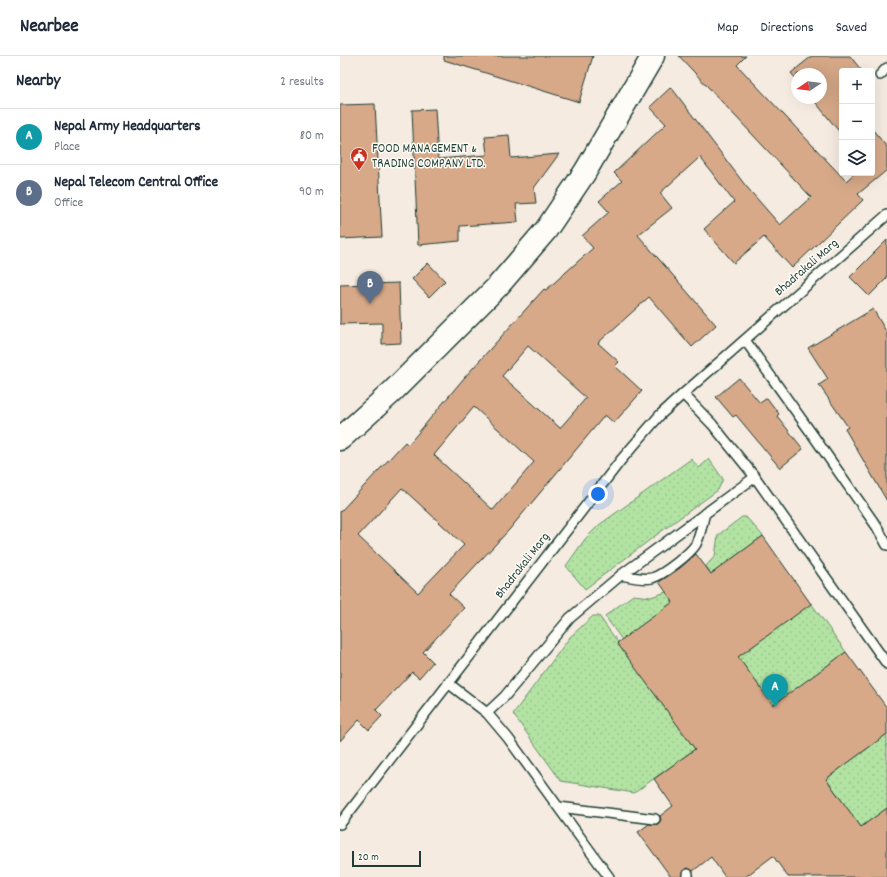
<!DOCTYPE html>
<html lang="en">
<head>
<meta charset="utf-8">
<style>
	:root { --surface:#fff; --page:#f6f6f7; --text:#1f2937; --muted:#747a83; --line:#e0e1e3; --accent:#7c3aed }
	body { margin:0; font-family:Dekko,sans-serif; background:var(--page); color:var(--text) }
	.controls { position:absolute; right:12px; top:12px; display:grid; overflow:hidden; border-radius:4px; box-shadow:0 4px 16px #0002 }
	.controls button { width:36px; height:36px; display:grid; place-items:center; padding:0; border:0; border-bottom:1px solid var(--line); background:var(--surface); color:var(--text); font:20px sans-serif }
	.compass { position:absolute; left:451px; top:12px; width:36px; height:36px; border-radius:50%; background:var(--surface); box-shadow:0 4px 16px #0002; rotate:257deg }
	.scale { position:absolute; left:12px; bottom:10px; width:69px; box-sizing:border-box; padding-left:4px; border:2px solid #1f3d34; border-top:0; font-size:11px; line-height:14px; white-space:nowrap; color:#1f3d34; -webkit-text-stroke:3px #fdfcf7; paint-order:stroke }
	.you { position:absolute; left:258px; top:438px; width:14px; height:14px; margin:-10px; border:3px solid #fff; border-radius:50%; background:#1a73e8; box-shadow:0 0 0 6px #1a73e833 }
	.badge { display:grid; place-items:center; width:26px; height:26px; border-radius:50%; background:var(--accent); color:#fff; font-size:13px; font-weight:700 }
	.pin { position:absolute; translate:-50% -33px; filter:drop-shadow(0 1px 2px #0008) }
	.pin::after { content:''; position:absolute; top:21px; width:14px; height:12px; background:inherit; clip-path:polygon(0 0,100% 0,50% 100%) }
	.list { margin:0; padding:0; list-style:none }
	h2 { display:flex; justify-content:space-between; align-items:center; height:52px; margin:0; padding:0 16px; font-size:17px }
	h2 small { font-size:13px; font-weight:400; color:var(--muted) }
	.list li { display:grid; grid-template-columns:26px 1fr auto; gap:12px; align-items:center; box-sizing:border-box; height:56px; padding:0 16px; border-top:1px solid var(--line) }
	.list b { display:block; font-size:15px; white-space:nowrap }
	.list p { margin:0; font-size:13px; white-space:nowrap; color:var(--muted) }
	.list em { font-size:13px; font-style:normal; color:var(--muted) }
	.icon { flex:none; width:22px; height:22px; fill:none; stroke:currentColor; stroke-width:2; stroke-linecap:round; stroke-linejoin:round }
	.map { position:relative; flex:none; width:547px; height:821px; overflow:hidden }
	header { display:flex; align-items:center; gap:24px; box-sizing:border-box; height:56px; padding:0 20px; background:var(--surface); border-bottom:1px solid var(--line) }
	header strong { font-size:19px }
	nav { display:flex; gap:22px; margin-inline-start:auto; font-size:14px }
	main { display:flex }
	aside { flex:1; background:var(--surface) }
	.map>svg:first-child { display:block }
	.grass { fill:url(#grass-dots); stroke:#69906c }
	.building { fill:#d7a989; stroke:#1f3d34; fill-rule:evenodd }
	.lines { fill:none; stroke-linecap:round; stroke-linejoin:round }
	.lane-casing { stroke:#1f3d34; stroke-width:12 }
	.secondary-casing { stroke:#1f3d34; stroke-width:25 }
	.lane { stroke:#fdfcf7; stroke-width:9 }
	.secondary { stroke:#fdfcf7; stroke-width:22 }
	.labels { text-anchor:middle; dominant-baseline:central; stroke-width:3; stroke-linejoin:round; paint-order:stroke }
	.poi-label { font-size:13px; fill:#1f3d34; stroke:#fdfcf7; text-anchor:start }
	.street-label { font-size:13px; fill:#1f3d34; stroke:#fdfcf7 }
</style>
</head>
<body>
<header>
<strong>Nearbee</strong>
<nav><a>Map</a><a>Directions</a><a>Saved</a></nav>
</header>
<main>
<aside>
<h2>Nearby<small>2 results</small></h2>
<ul class="list">
<li><span class="badge" style="background:#0f9aa8">A</span><div><b>Nepal Army Headquarters</b><p>Place</p></div><em>80 m</em></li>
<li><span class="badge" style="background:#5c6f8a">B</span><div><b>Nepal Telecom Central Office</b><p>Office</p></div><em>90 m</em></li>
</ul>
</aside>
<div class="map">
<svg width="547" height="821" viewBox="0 0 547 821">
	<defs>
		<pattern id="grass-dots" width="8" height="8" patternUnits="userSpaceOnUse"><rect width="8" height="8" fill="#b3e3a3"/><path d="M2 2h.1M6 6h.1" fill="none" stroke="#9ac48d" stroke-width="1.8" stroke-linecap="round"/></pattern>
	</defs>
	<rect width="100%" height="100%" fill="#f5ebe1"/>
	<filter id="ink" filterUnits="userSpaceOnUse"><feTurbulence type="fractalNoise" baseFrequency=".025" numOctaves="2"/><feDisplacementMap in="SourceGraphic" scale="8" xChannelSelector="R" yChannelSelector="G"/><feConvolveMatrix kernelMatrix="1 2 1 2 8 2 1 2 1" color-interpolation-filters="sRGB"/></filter>
	<g filter="url(#ink)">
		<!-- grass -->
		<g class="grass">
			<polygon points="351,403 359,412 369,403 383,423 378,434 319,477 245,533 226,510 245,483 259,469"/>
			<polygon points="402,461 406,461 423,480 371,518 366,510 375,500 378,479"/>
			<polygon points="326,536 333,546 282,584 265,560 293,539 311,541"/>
			<polygon points="471,547 506,596 433,650 398,601"/>
			<polygon points="253,560 259,560 355,693 294,737 221,725 173,658 230,581"/>
			<polygon points="547,678 547,752 521,771 486,723"/>
		</g>
		<!-- building -->
		<g class="building">
			<polygon points="104,0 253,0 239,46 104,4"/>
			<path d="M339 0H406L397 9 506 125 515 117H532V73L547 91V114L518 138 523 144 452 212 424 181 394 207 364 173 394 146 360 101 320 137 332 152 298 179 376 269 352 291 309 241 258 287 279 306 275 310 302 335 274 367 265 359 169 474 109 538 124 552 83 596 93 606 79 622 72 616 36 654 42 660 29 674 19 664 0 685V456L65 386 68 389 124 322 204 233 206 234 253 192 242 180 269 156 259 145 282 125 274 117 326 68 310 51 331 31 405 129 440 169 471 141ZM188 290 246 342 220 372 162 320ZM134 351 194 406 153 454 94 399ZM62 432 124 489 78 537 18 480Z"/>
			<polygon points="472,0 510,0 522,15 502,15 502,79 472,42 481,42 481,18 457,18 457,24 451,17"/>
			<polygon points="35,48 42,181 0,183 0,49"/>
			<polygon points="95,53 98,103 147,99 145,81 169,79 171,102 219,98 194,132 196,147 176,148 178,166 120,170 120,185 78,189 72,54"/>
			<polygon points="547,184 547,222 529,240 510,221"/>
			<polygon points="88,207 105,225 89,241 72,223"/>
			<polygon points="59,227 61,287 42,288 42,267 0,268 0,229"/>
			<polygon points="533,253 547,277 547,445 505,373 508,371 479,329 488,323 468,292"/>
			<polygon points="399,322 420,347 427,342 439,358 437,360 463,393 440,412 396,359 393,361 376,341"/>
			<polygon points="423,480 471,548 398,601 433,649 506,596 547,652 547,678 486,723 521,771 547,752 547,821 448,821 433,800 405,821 385,821 371,801 353,815 348,812 345,813 342,821 331,821 298,776 309,768 318,768 321,764 320,760 333,750 314,723 355,693 277,587 333,546 319,526 340,512 356,498 371,518"/>
		</g>
		<g class="lines">
			<defs>
				<g id="lane">
					<polyline points="540,19 547,12"/>
					<polyline points="405,284 477,385 537,471 547,489"/>
					<polyline points="343,338 372,368 415,421"/>
					<path d="M281 519C291 521 303 524 312 522 323 519 351 497 356 488 361 478 362 467 365 457"/>
					<polyline points="108,627 147,657 168,682 269,821"/>
					<polyline points="147,657 165,640 230,562 281,519 415,421 547,608"/>
					<polyline points="219,751 315,763"/>
					<polyline points="0,768 281,404 320,359 343,338 547,159"/>
					<polyline points="348,818 348,821"/>
				</g>
				<polyline id="secondary" points="0,383 52,336 157,231 206,174 245,116 313,0"/>
			</defs>
			<!-- lane casing -->
			<use href="#lane" class="lane-casing"/>
			<!-- secondary casing -->
			<use href="#secondary" class="secondary-casing"/>
			<!-- lane -->
			<use href="#lane" class="lane"/>
			<!-- secondary -->
			<use href="#secondary" class="secondary"/>
		</g>
	</g>
	<!-- icons -->
	<defs>
		<symbol id="civic-pin" viewBox="-11 -11 22 30"><path d="M0 17L-7.5 6A9.5 9.5 0 1 1 7.5 6Z" fill="#c8321e" stroke="#fdfcf7"/><path d="M-.6-6.5H3V-4.5H.6V-3L4-1V1h2V6H-6V1h2V-1L-.6-3ZM-1.2 2.5V6h2.4V2.5Z" fill="#fff"/></symbol>
	</defs>
	<g fill-rule="evenodd">
		<use href="#civic-pin" x="9" y="90" width="20" height="27"/>
	</g>
	<g class="labels">
		<!-- poi labels -->
		<g class="poi-label">
			<text x="32" y="93">FOOD MANAGEMENT &amp;<tspan x="32" dy="15">TRADING COMPANY LTD.</tspan></text>
		</g>
		<!-- street labels -->
		<g class="street-label">
			<text transform="translate(467 212) rotate(-41)">Bhadrakali Marg</text>
			<text transform="translate(183 510) rotate(-52)">Bhadrakali Marg</text>
		</g>
	</g>
</svg>
<div class="controls">
<button>+</button>
<button>−</button>
<button><svg class="icon" aria-label="layers" viewBox="0 0 24 24"><path d="M12 4l9 5-9 5-9-5zM3 14l9 5 9-5"/></svg></button>
</div>
<svg class="compass" viewBox="-18 -18 36 36"><path d="M0-13l5 13h-10z" fill="#e53935"/><path d="M0 13l5-13h-10z" fill="#747a83"/></svg>
<div class="scale">20 m</div>
<div class="you"></div>
<div class="pin badge" style="left:435px;top:651px;background:#0f9aa8">A</div>
<div class="pin badge" style="left:30px;top:248px;background:#5c6f8a">B</div>
</div>
</main>
</body>
</html>
